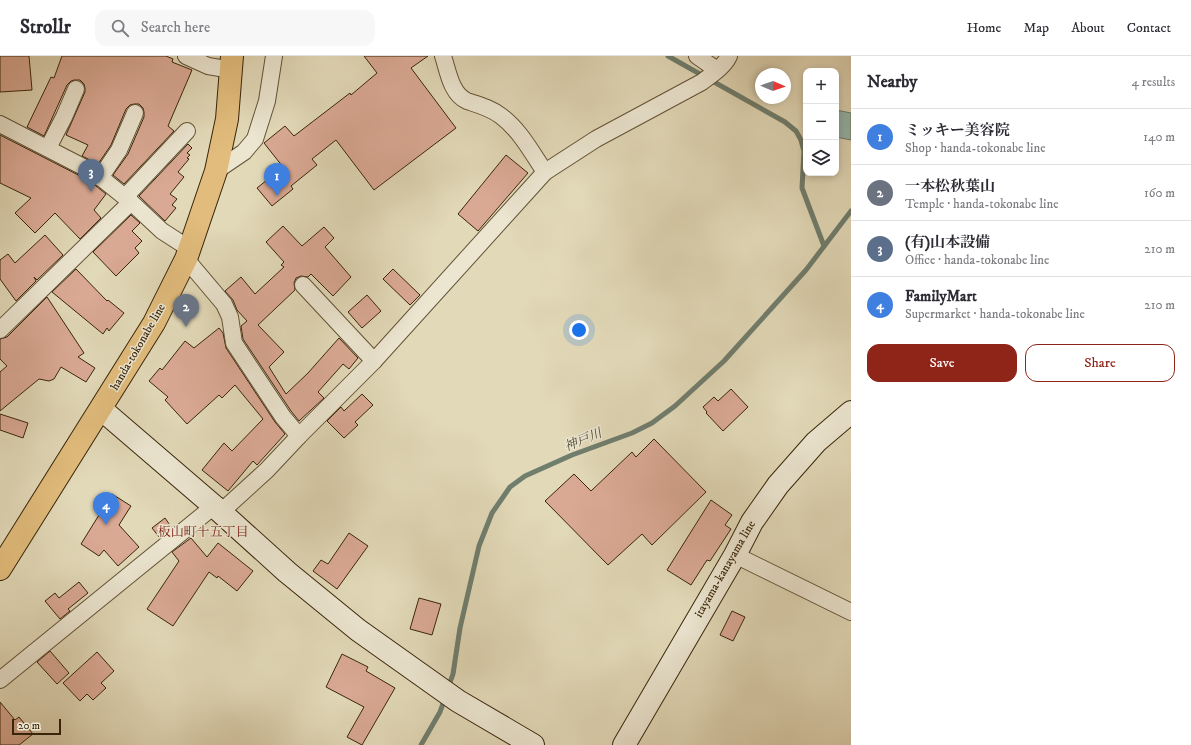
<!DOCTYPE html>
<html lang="en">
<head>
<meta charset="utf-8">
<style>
	:root { --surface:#fff; --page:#f7f7f7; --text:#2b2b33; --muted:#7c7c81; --line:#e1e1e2; --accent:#8f2418 }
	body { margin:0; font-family:"IM FELL DW Pica","Noto Serif JP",serif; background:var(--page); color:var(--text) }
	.controls { position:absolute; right:12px; top:12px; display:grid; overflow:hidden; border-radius:8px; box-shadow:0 2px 6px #0003 }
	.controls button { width:36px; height:36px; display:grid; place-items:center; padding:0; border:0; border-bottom:1px solid var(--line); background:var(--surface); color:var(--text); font:20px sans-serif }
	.compass { position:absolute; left:755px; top:12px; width:36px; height:36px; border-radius:50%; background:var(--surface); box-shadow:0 2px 6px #0003; rotate:92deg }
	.scale { position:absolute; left:12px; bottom:10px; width:49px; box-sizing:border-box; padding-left:4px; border:2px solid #39250a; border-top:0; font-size:11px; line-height:14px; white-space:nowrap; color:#39250a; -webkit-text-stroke:3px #ece6d1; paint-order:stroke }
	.you { position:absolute; left:579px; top:274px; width:14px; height:14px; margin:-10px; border:3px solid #fff; border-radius:50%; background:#1a73e8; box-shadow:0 0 0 6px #1a73e833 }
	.badge { display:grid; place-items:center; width:26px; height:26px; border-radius:50%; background:var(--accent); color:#fff; font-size:13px; font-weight:700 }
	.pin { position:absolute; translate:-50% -33px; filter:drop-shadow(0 1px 2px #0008) }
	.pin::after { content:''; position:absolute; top:21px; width:14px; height:12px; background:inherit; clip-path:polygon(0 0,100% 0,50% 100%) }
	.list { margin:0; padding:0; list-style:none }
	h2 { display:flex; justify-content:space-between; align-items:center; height:52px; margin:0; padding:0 16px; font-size:17px }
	h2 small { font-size:13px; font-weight:400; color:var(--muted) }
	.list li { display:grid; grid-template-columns:26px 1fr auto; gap:12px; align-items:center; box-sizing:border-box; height:56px; padding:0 16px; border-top:1px solid var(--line) }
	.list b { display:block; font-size:15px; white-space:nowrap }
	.list p { margin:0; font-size:13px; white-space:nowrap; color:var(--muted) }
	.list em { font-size:13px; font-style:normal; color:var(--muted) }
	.actions { display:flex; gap:8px; padding:12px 16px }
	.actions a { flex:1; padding:9px 0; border:1px solid var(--accent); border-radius:12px; text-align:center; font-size:14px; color:var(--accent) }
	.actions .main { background:var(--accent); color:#fff }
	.icon { flex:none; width:22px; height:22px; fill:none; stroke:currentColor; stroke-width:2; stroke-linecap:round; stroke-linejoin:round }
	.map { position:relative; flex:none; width:851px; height:689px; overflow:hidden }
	header { display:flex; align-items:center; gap:24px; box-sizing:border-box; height:56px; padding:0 20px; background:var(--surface); border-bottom:1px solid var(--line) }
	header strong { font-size:19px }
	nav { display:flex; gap:22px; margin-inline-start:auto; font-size:14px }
	.search { width:280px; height:36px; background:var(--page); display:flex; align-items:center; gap:10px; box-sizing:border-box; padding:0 14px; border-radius:12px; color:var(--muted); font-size:15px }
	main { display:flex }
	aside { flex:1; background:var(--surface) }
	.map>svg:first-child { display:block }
	.water { fill:#95bab0; stroke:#707e6e }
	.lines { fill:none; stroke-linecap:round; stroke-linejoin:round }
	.stream { stroke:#707e6e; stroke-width:5 }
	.building { fill:#daa994; stroke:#39250a }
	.street-casing { stroke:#635236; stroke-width:18 }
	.secondary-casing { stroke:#39250a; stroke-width:24 }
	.primary-casing { stroke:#39250a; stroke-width:24 }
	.street { stroke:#ece6d1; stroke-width:16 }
	.secondary { stroke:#ece6d1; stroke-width:22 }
	.primary { stroke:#e1bc7c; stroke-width:22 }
	.labels { text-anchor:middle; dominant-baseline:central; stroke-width:3; stroke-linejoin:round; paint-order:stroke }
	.street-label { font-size:12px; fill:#39250a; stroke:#ece6d1 }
	.water-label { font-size:13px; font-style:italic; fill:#504a34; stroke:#ece6d1 }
	.neighbourhood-label { font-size:13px; fill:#7a1f14; stroke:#ece6d1 }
</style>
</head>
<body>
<header>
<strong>Strollr</strong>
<div class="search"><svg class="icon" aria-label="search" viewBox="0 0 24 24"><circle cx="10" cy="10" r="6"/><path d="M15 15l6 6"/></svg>Search here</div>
<nav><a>Home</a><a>Map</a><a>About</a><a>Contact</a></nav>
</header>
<main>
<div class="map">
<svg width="851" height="689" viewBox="0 0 851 689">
	<rect width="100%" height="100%" fill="#e2d9b8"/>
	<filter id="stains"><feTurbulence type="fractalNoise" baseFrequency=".005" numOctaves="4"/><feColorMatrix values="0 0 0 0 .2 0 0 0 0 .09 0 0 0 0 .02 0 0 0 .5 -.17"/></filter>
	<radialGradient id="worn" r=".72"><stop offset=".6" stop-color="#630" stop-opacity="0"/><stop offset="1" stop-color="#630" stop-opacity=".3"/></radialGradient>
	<!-- water -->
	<polygon class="water" points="836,54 851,57 851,84 836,81"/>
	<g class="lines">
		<!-- stream -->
		<g class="stream">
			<polyline points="668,0 785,66 796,75 801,84 804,95 802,132 824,190"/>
			<polyline points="448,632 453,618 460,572 479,490 492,457 510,431 525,420 572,399 632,377 652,367 675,350 724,305 806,214 851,155"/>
			<polyline points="421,689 440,656 445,642"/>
		</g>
	</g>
	<!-- building -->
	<g class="building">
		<polygon points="0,0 29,0 32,34 0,36"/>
		<polygon points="62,0 166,0 173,3 172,6 192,14 168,70 174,75 124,128 113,119 128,98 144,61 144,56 143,52 139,48 134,48 130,49 126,53 111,89 98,108 82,100 88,89 66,79 85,36 85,32 84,28 80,24 74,24 71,25 67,29 44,80 27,71 51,21 54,22"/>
		<polygon points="364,0 428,0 411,12 456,72 374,134 336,84 312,103 317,109 291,130 293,133 272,150 257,132 283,111 264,87 285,70 294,80 350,37 351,39 377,17"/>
		<polygon points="0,79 90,125 106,138 94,154 101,162 80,183 55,157 35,177 15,157 31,142 0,127"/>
		<polygon points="188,88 192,92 187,97 190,99 187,102 189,103 178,116 184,121 170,138 177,143 172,149 176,152 165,165 139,140"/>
		<polygon points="506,99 528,117 478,175 458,158"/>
		<polygon points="131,159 140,167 132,175 142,185 135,192 139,197 116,220 93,196"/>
		<polygon points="283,170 302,190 324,171 334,182 325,191 351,221 333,240 311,218 308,221 301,220 296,222 294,227 295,234 258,269 284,296 269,311 286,338 308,317 339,282 358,302 349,313 343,308 318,336 324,342 299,365 291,355 243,283 241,270 247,265 237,254 233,244 225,235 241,221 255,238 284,211 281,209 284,206 266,186"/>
		<polygon points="45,179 63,199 37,224 34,221 36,225 16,245 0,223 0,204 8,198 15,207"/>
		<polygon points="76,213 107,245 108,244 124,257 109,275 107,272 103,278 52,236"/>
		<polygon points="393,213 420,239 410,249 383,223"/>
		<polygon points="367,239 381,255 362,272 348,256"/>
		<polygon points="47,241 84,297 78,301 95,312 86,326 61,311 54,323 49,325 39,323 0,355 0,316 7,310 0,303 0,283 7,281"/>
		<polygon points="219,272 223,277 226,292 275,366 285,378 257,409 253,405 228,435 202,414 224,387 232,395 263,363 235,329 222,342 219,339 187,368 165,344 168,341 149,325 160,312 162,314 185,285 194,292"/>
		<polygon points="731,333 748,351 723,375 706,357 707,356 703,351 714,341 718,345"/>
		<polygon points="362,338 373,349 355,366 358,369 344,382 327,365 341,351 344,355"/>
		<polygon points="0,358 28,367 23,382 0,374"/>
		<polygon points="654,383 706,436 652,489 642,478 608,509 545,445 574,418 591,435 632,396 636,401"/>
		<polygon points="112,438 131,450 119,469 139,491 118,510 104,494 99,500 81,488"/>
		<polygon points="711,444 732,459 725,469 731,473 710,505 707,504 691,529 667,514"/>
		<polygon points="165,462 172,472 160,482 152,472"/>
		<polygon points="349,477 368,490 337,533 313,515 321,504 328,508"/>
		<polygon points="191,482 207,501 218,487 253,515 237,535 218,520 217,522 209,516 173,570 147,553 179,505 172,496"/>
		<polygon points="79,526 88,537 68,553 70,555 60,563 45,545 55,537 59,542"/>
		<polygon points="419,542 441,548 432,579 410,573"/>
		<polygon points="732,555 745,561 733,585 720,579"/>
		<polygon points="50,595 69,617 57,628 37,606"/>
		<polygon points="97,596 114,615 101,627 106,632 93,644 87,638 80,645 63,627"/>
		<polygon points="342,598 368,611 366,615 395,632 362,689 347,681 364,651 326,631"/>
		<polygon points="0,646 15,664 19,661 33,678 19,689 0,689"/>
	</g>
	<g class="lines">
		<defs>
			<g id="street">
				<polyline points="186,0 208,10 232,14"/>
				<path d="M443 0C448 15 451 38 467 45 479 49 491 52 501 60 520 74 532 97 545 116"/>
				<polyline points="697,0 717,14"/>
				<polyline points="0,68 95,117 131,146 162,175 190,193"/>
				<polyline points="48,92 64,61 76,33"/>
				<polyline points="216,115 244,96 255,83 267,45 274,0"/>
				<polyline points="100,122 119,94 135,57"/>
				<polyline points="125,141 187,75"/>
				<polyline points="186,203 224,248 230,261 234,287 283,361 299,380"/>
				<polyline points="303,229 374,305"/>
				<polyline points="0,274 131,146"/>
				<path d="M221 456 267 414 299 380 374 305 545 116 596 83 702 26C711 19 724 11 729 0"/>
				<polyline points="735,499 851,556"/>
				<polyline points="0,624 214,450"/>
			</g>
			<g id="secondary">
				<polyline points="101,353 214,450 287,516 358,574 458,645 533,689"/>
				<polyline points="624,689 735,499 752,466 778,429 816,386 851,356"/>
			</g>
			<polyline id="primary" points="0,513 154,267 186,203 216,115 227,63 232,0"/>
		</defs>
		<!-- street casing -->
		<use href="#street" class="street-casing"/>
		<!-- secondary casing -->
		<use href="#secondary" class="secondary-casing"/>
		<!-- primary casing -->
		<use href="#primary" class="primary-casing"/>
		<!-- street -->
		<use href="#street" class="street"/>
		<!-- secondary -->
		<use href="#secondary" class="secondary"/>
		<!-- primary -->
		<use href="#primary" class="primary"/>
	</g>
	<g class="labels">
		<!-- street labels -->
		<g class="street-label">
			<text transform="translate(138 291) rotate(-60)">handa-tokonabe line</text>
			<text transform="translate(725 513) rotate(-60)">itayama-kanayama line</text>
		</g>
		<!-- water labels -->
		<g class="water-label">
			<text transform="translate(583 384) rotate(-23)">神戸川</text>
		</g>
		<!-- neighbourhood labels -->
		<g class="neighbourhood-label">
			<text x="203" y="476">板山町十五丁目</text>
		</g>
	</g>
	<rect width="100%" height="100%" filter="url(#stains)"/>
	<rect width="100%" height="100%" fill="url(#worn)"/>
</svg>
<div class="controls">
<button>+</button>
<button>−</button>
<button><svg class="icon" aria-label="layers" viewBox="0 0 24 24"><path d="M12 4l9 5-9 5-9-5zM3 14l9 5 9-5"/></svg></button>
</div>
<svg class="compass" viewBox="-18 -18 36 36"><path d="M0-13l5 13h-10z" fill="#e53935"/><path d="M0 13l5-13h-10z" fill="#7c7c81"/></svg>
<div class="scale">20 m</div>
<div class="you"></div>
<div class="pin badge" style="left:277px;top:140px;background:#3f7fe0">1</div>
<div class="pin badge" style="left:186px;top:271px;background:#6b7280">2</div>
<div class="pin badge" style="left:91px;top:136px;background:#5c6f8a">3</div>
<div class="pin badge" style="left:106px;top:469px;background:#3f7fe0">4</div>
</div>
<aside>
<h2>Nearby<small>4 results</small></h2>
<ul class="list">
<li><span class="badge" style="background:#3f7fe0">1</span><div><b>ミッキー美容院</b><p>Shop · handa-tokonabe line</p></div><em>140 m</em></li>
<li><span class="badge" style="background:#6b7280">2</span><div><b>一本松秋葉山</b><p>Temple · handa-tokonabe line</p></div><em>160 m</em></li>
<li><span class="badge" style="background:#5c6f8a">3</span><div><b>(有)山本設備</b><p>Office · handa-tokonabe line</p></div><em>210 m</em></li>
<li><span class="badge" style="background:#3f7fe0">4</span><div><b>FamilyMart</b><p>Supermarket · handa-tokonabe line</p></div><em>210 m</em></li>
</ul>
<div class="actions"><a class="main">Save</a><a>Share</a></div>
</aside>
</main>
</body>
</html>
